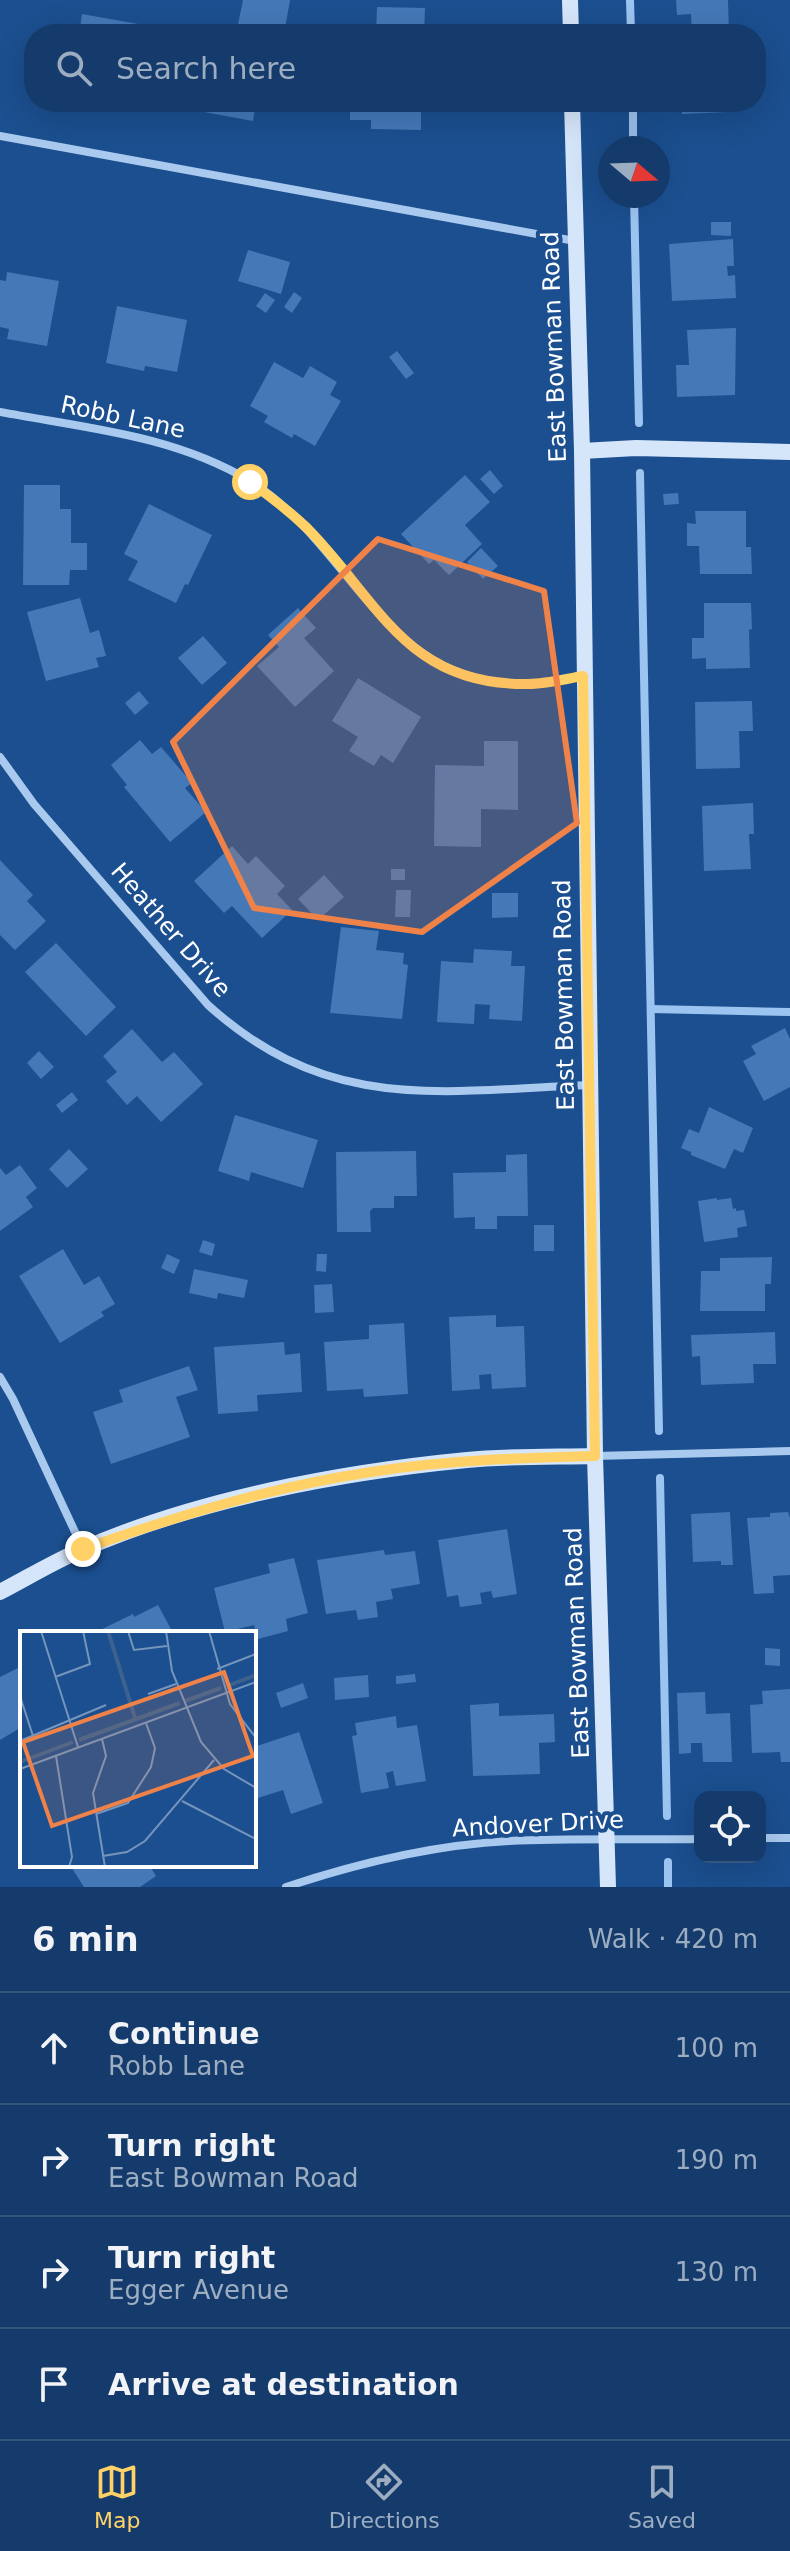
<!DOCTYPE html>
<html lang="en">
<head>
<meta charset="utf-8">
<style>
	:root { --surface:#143b6b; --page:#214673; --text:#f1f3f6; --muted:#9dadc1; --line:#33557e; --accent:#ffd166 }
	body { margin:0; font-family:"DejaVu Sans",sans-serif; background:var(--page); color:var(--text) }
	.controls { position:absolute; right:24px; bottom:24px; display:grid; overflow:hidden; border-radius:16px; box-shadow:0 8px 32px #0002 }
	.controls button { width:72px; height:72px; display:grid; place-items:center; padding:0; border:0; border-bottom:2px solid var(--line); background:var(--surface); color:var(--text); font:40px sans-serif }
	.compass { position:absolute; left:598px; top:136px; width:72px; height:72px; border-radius:50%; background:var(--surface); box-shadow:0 8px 32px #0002; rotate:109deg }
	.stop { position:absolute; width:24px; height:24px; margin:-18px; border:6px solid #ffd166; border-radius:50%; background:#fff }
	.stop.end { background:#ffd166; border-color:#fff; box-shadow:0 2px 8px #0008 }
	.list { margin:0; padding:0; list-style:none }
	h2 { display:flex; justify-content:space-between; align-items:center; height:104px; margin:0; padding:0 32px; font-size:34px }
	h2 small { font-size:26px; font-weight:400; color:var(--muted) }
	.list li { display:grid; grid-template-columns:52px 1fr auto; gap:24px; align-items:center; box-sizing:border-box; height:112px; padding:0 32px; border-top:2px solid var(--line) }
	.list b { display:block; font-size:30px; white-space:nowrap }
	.list p { margin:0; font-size:26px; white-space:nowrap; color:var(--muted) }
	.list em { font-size:26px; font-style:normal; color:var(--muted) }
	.icon { flex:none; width:44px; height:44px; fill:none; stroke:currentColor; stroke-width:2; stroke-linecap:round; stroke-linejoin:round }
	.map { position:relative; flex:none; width:790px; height:1887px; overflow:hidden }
	.search { position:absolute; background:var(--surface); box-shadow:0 8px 32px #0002; left:24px; right:24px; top:24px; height:88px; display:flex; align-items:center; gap:20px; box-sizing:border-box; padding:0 28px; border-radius:32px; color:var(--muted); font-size:30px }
	.sheet { height:552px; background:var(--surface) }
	nav { display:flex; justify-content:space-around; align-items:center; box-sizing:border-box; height:112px; border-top:2px solid var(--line); background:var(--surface); font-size:22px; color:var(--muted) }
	nav a { display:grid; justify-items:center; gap:4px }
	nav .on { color:var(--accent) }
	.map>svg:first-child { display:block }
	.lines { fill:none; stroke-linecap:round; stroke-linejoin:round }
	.stream { stroke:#9cc4f0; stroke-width:8 }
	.building { fill:#4478b7 }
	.street { stroke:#a9c9ee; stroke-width:8 }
	.secondary { stroke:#d6e6fa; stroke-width:16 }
	.route { stroke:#ffd166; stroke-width:10 }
	.marked { fill:#ee8249; fill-opacity:0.2; stroke:#ee8249; stroke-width:6; stroke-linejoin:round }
	.labels { text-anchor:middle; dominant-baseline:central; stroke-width:8; stroke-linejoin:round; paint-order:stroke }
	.street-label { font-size:24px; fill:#fff; stroke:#1b4f8f }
	.inset-river { fill:none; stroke:#3c6290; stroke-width:4 }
	.inset-road { fill:none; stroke:#7695bc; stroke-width:2 }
	.view { fill:#ee8249; fill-opacity:0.15; stroke:#ee8249; stroke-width:4 }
	.inset-edge { fill:none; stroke:#fff; stroke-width:4 }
</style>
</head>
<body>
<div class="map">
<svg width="790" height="1887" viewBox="0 0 790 1887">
	<rect width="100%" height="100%" fill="#1b4f8f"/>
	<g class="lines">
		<!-- stream -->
		<g class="stream">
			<polyline points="630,0 631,34"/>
			<polyline points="633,102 633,148"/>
			<polyline points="634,196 639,423"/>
			<polyline points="640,473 659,1431"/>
			<polyline points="651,1009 790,1012"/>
			<polyline points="660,1478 667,1816"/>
			<polyline points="668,1862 668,1887"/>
		</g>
	</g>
	<!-- building -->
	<g class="building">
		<polygon points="243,0 290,0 284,34 236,34"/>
		<polygon points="676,0 728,0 729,34 692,34 691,14 677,15"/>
		<polygon points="377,7 425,8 424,34 376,34"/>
		<polygon points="82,14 183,32 183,34 79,34"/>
		<polygon points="206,102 256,102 253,121 204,112"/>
		<polygon points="350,102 446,102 445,112 421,111 421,130 371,129 371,120 350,120"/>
		<polygon points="681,102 726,102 726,112 682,114"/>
		<polygon points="711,222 731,222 731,236 711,235"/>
		<polygon points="733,239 734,266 727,266 728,276 735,275 736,298 672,301 669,244"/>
		<polygon points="248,250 290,262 281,294 238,281"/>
		<polygon points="7,272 59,281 47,346 7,339 9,329 0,327 0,280 6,281"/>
		<polygon points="294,292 302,298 292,313 284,307"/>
		<polygon points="265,293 275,300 266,313 256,306"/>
		<polygon points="117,306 187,320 177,372 145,366 144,371 106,363"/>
		<polygon points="736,328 735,395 677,397 676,365 689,365 687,330"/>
		<polygon points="397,351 414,373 406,379 389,357"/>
		<polygon points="274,362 303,378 310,366 337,382 330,395 341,401 315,446 294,434 292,438 264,422 268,416 250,406"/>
		<polygon points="490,470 503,486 494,494 480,479"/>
		<polygon points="465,475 490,502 465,525 482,544 449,575 434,560 429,564 401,534"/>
		<polygon points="24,485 60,485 60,509 71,509 71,543 87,543 87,570 70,570 69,585 23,585"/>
		<polygon points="678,493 679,504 664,505 663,494"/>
		<polygon points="149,504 212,535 188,585 185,584 176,603 128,580 138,561 124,554"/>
		<polygon points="695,511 746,511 746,547 751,547 752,574 700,574 699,546 687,546 687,523 696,524"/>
		<polygon points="481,548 498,566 483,579 467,562"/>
		<polygon points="80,598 90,633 99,630 106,656 96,658 99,667 46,681 27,612"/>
		<polygon points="704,603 751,603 752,629 749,630 750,668 706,669 706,658 692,659 692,638 704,638"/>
		<polygon points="298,608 316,628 304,638 334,671 295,707 257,666 279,647 268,635"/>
		<polygon points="203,636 227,663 202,685 178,658"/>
		<polygon points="358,678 421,717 393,763 381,755 374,766 349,751 358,737 332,721"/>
		<polygon points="139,691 149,703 135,715 125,703"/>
		<polygon points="752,701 753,731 739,731 740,768 696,769 695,702"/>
		<polygon points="140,740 152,754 161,747 192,783 185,788 206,812 170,842 124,787 127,785 111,765"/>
		<polygon points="484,741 518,741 518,810 481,809 481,847 434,846 435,765 484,766"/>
		<polygon points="753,803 754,834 749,834 751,869 704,871 702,806"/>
		<polygon points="232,846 248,864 256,856 285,886 277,894 292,910 262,938 232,906 224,913 194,881"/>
		<polygon points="0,860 33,895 27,901 46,921 15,950 0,935"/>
		<rect x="391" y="869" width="14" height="11"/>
		<polygon points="324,875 344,897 318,920 298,899"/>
		<polygon points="396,890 411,890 410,917 395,917"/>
		<polygon points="492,893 518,893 518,917 492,918"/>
		<polygon points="341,927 379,931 376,950 404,953 403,964 408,965 402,1019 330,1013"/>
		<polygon points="56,943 116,1007 86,1036 25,972"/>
		<polygon points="474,949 512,951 511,966 525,966 522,1021 489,1019 490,1005 475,1004 474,1024 437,1022 441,961 473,963"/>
		<polygon points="785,1028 790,1039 790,1087 764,1101 743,1061 756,1054 751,1046"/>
		<polygon points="132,1029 162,1062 174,1052 203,1084 161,1122 137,1096 127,1105 106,1081 117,1072 103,1056"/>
		<polygon points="39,1051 54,1067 41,1079 27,1063"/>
		<polygon points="72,1092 78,1100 62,1113 56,1105"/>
		<polygon points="709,1107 753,1128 743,1153 734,1149 725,1169 691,1155 691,1152 681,1148 689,1129 699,1133"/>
		<polygon points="235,1115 318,1140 303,1188 251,1172 249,1181 218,1171"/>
		<polygon points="69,1149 88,1169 67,1188 49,1169"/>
		<polygon points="416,1151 417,1196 394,1196 394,1208 373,1208 370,1211 371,1232 337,1232 336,1152"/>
		<polygon points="527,1154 528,1216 497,1216 497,1229 475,1229 475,1217 454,1218 453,1173 506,1172 506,1155"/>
		<polygon points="20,1165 37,1188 26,1197 33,1207 0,1231 0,1168 6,1175"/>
		<polygon points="717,1198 717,1200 731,1198 733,1209 736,1208 736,1211 744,1210 747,1226 737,1228 738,1237 704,1242 698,1201"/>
		<rect x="534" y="1225" width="20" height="26"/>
		<polygon points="203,1240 215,1244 212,1256 199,1252"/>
		<polygon points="63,1249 84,1285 99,1276 115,1304 101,1312 104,1316 60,1343 19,1276"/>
		<polygon points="167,1254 180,1260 174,1274 161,1268"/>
		<polygon points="317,1254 327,1254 326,1272 316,1271"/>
		<polygon points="772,1257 771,1284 765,1284 765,1311 700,1311 701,1271 720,1271 720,1258"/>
		<polygon points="194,1269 248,1280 244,1298 218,1293 217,1299 189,1293"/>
		<polygon points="332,1284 334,1312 315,1313 314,1285"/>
		<polygon points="496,1315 496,1327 524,1326 526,1387 492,1389 491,1374 479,1375 480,1389 452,1391 449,1317"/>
		<polygon points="404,1323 408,1394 364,1397 363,1389 327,1391 324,1342 369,1339 369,1325"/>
		<polygon points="775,1332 776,1364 753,1364 754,1383 701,1385 700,1356 692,1357 691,1335"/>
		<polygon points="284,1342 285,1355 300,1353 302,1392 257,1395 258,1411 218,1414 214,1347"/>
		<polygon points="189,1366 198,1390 176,1397 190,1437 111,1464 93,1412 123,1402 119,1390"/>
		<polygon points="730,1512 733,1565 721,1565 721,1561 693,1562 691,1514"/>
		<polygon points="788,1512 790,1518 790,1575 773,1576 774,1593 754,1594 747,1518 770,1517 770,1513"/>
		<polygon points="507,1529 517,1594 493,1598 491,1591 480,1593 482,1604 460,1607 458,1595 447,1597 438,1540"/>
		<polygon points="384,1550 385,1555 415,1551 420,1584 391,1589 393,1599 376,1602 378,1617 358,1620 356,1610 326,1614 317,1560"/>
		<polygon points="294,1558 308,1613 286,1619 288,1631 258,1639 254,1625 225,1632 214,1588 270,1573 268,1564"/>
		<polygon points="158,1605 173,1633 94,1633 133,1614 134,1617"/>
		<polygon points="765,1648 780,1649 780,1666 765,1665"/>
		<polygon points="22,1666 22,1729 20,1728 0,1740 0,1677"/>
		<polygon points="415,1674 416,1682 396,1684 396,1676"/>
		<polygon points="368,1675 369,1697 335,1700 334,1678"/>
		<polygon points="303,1683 308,1698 281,1708 276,1693"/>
		<polygon points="790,1689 790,1762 781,1762 780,1752 752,1753 750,1705 763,1704 762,1691"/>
		<polygon points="705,1692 706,1714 730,1713 732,1762 703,1762 702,1743 691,1743 691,1753 679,1754 677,1693"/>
		<polygon points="499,1703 499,1716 554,1714 555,1742 539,1743 540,1774 473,1776 470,1705"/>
		<polygon points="396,1716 397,1728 417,1725 426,1781 396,1786 393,1771 386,1773 389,1788 361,1793 352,1736 357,1735 355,1723"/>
		<polygon points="299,1732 323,1803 291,1814 283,1790 258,1798 254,1787 254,1747"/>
		<polygon points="70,1865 149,1865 156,1876 140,1887 84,1887"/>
	</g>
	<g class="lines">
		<!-- street -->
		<g class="street">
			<polyline points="0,136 575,241"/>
			<path d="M0 412C85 428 174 435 250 481 354 546 383 688 529 684 547 684 566 679 583 676"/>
			<path d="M0 757 34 804 208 1005C329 1114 440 1091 589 1085"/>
			<polyline points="0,1377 13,1399 83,1549"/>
			<polyline points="595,1456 790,1451"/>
			<polyline points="760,1838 790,1838"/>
			<path d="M286 1887C358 1863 433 1845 509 1841 572 1838 636 1840 700 1839"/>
		</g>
		<!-- secondary -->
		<g class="secondary">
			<polyline points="570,0 571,34"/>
			<polyline points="572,102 582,451 595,1456 608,1887"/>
			<polyline points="582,451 636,448 790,452"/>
			<path d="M0 1592C27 1578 53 1562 81 1550 197 1499 342 1472 467 1460 509 1456 553 1457 595 1456"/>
		</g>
	</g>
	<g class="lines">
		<!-- route -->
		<path class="route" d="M83 1549C177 1516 271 1487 371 1472 445 1460 520 1458 595 1456L583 676C565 679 546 684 528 684 406 686 379 601 307 528 289 511 270 496 250 482"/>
	</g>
	<!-- marked area -->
	<path class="marked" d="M378 539 544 591 577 823 422 932 254 908 173 742Z"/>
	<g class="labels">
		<!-- street labels -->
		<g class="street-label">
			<text transform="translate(554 347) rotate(-92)">East Bowman Road</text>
			<text transform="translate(123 417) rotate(12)">Robb Lane</text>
			<text transform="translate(171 930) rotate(49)">Heather Drive</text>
			<text transform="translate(564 995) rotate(-91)">East Bowman Road</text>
			<text transform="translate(577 1643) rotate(-92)">East Bowman Road</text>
			<text transform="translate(538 1824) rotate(-3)">Andover Drive</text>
		</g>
	</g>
	<!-- overview -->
	<g transform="translate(20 1631)">
		<rect width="236" height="236" fill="#1b4f8f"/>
		<path class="inset-river" d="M88 0 115 87M207 55 236 44M165 70 201 57M59 109 160 72M0 131 53 111"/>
		<path class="inset-road" d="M21 0 58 116M108 0 114 19 147 15M146 0 152 40 181 111 204 138 236 157M189 0 210 73 236 107M197 38 236 23M35 46 70 33 63 0M128 63 156 53M0 65 13 105M82 108 86 125 73 162 85 236M0 110 86 74M36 125 52 226 49 236M0 138 236 51M162 170 236 208M76 183 108 172 131 136 135 117 126 92M83 225 107 221 125 210 194 129"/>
		<path class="view" d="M204 41 233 125 32 195 3 111Z"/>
		<rect width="236" height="236" class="inset-edge"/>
	</g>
</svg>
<div class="controls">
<button><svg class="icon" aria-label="locate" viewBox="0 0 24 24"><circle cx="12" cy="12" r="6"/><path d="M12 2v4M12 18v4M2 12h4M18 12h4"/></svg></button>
</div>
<svg class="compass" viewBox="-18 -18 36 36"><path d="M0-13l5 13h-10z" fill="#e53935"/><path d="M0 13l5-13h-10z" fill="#9dadc1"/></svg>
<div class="stop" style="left:250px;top:482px"></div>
<div class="stop end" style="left:83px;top:1549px"></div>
<div class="search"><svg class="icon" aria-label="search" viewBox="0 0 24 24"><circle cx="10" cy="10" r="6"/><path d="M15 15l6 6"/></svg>Search here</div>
</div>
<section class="sheet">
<h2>6 min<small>Walk · 420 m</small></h2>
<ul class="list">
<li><svg class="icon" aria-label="ahead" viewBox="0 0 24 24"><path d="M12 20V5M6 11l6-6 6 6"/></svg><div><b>Continue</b><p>Robb Lane</p></div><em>100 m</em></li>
<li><svg class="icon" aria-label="right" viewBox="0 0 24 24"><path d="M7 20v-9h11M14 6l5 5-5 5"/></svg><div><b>Turn right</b><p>East Bowman Road</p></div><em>190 m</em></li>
<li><svg class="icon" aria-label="right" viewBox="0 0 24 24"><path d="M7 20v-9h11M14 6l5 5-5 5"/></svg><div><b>Turn right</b><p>Egger Avenue</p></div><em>130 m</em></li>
<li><svg class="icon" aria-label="arrive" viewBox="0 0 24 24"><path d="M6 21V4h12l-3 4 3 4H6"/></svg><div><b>Arrive at destination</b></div></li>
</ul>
</section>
<nav>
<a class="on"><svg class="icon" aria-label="map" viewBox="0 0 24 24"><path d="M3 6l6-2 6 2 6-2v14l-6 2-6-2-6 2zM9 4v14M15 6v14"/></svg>Map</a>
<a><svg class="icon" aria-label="directions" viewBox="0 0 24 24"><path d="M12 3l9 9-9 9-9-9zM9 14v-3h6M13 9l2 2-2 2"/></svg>Directions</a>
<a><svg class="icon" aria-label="saved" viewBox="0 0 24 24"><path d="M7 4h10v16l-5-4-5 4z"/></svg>Saved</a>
</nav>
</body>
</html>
